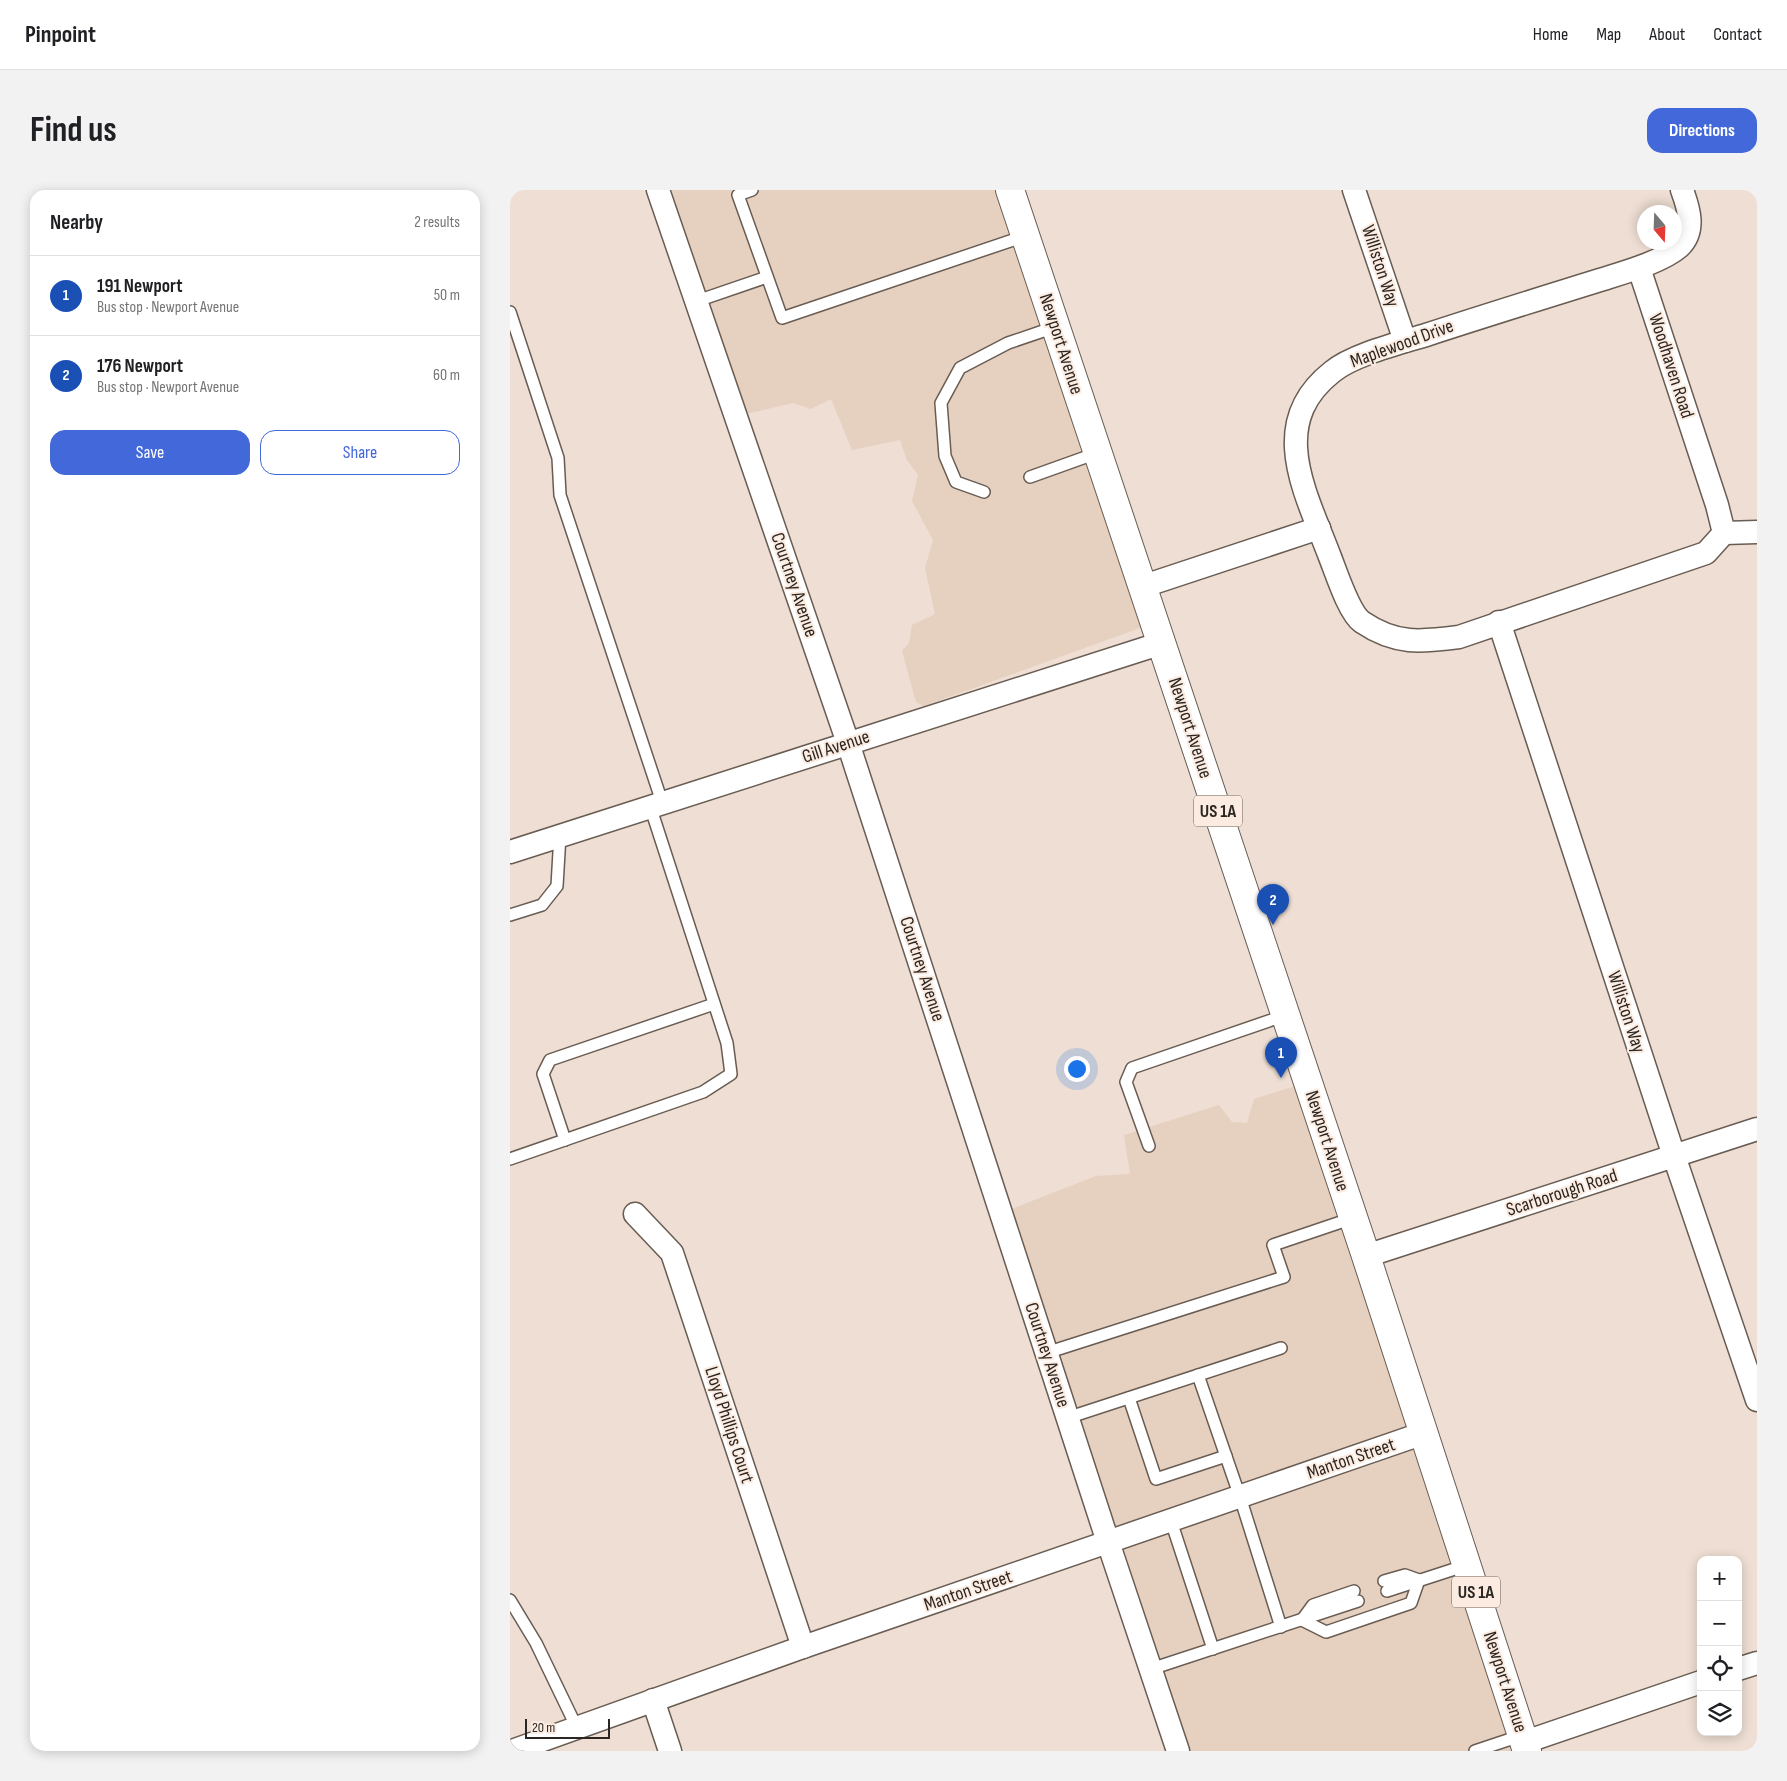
<!DOCTYPE html>
<html lang="en">
<head>
<meta charset="utf-8">
<style>
	:root { --surface:#fff; --page:#f2f2f2; --text:#202124; --muted:#757577; --line:#e0e0e0; --accent:#4268da }
	body { margin:0; font-family:"Sofia Sans Condensed",sans-serif; background:var(--page); color:var(--text) }
	.controls { position:absolute; right:15px; bottom:15px; display:grid; overflow:hidden; border-radius:10px; box-shadow:0 2px 12px #0003 }
	.controls button { width:45px; height:45px; display:grid; place-items:center; padding:0; border:0; border-bottom:1px solid var(--line); background:var(--surface); color:var(--text); font:25px sans-serif }
	.compass { position:absolute; left:1127px; top:15px; width:45px; height:45px; border-radius:50%; background:var(--surface); box-shadow:0 2px 12px #0003; rotate:161deg }
	.scale { position:absolute; left:15px; bottom:12px; width:85px; box-sizing:border-box; padding-left:5px; border:2px solid #2b2622; border-top:0; font-size:14px; line-height:18px; white-space:nowrap; color:#2b2622; -webkit-text-stroke:4px #fbebe0; paint-order:stroke }
	.you { position:absolute; left:566px; top:878px; width:18px; height:18px; margin:-12px; border:4px solid #fff; border-radius:50%; background:#1a73e8; box-shadow:0 0 0 8px #1a73e833 }
	.badge { display:grid; place-items:center; width:32px; height:32px; border-radius:50%; background:var(--accent); color:#fff; font-size:16px; font-weight:700 }
	.pin { position:absolute; translate:-50% -41px; filter:drop-shadow(0 1px 2px #0008) }
	.pin::after { content:''; position:absolute; top:26px; width:18px; height:15px; background:inherit; clip-path:polygon(0 0,100% 0,50% 100%) }
	.list { margin:0; padding:0; list-style:none }
	h2 { display:flex; justify-content:space-between; align-items:center; height:65px; margin:0; padding:0 20px; font-size:21px }
	h2 small { font-size:16px; font-weight:400; color:var(--muted) }
	.list li { display:grid; grid-template-columns:32px 1fr auto; gap:15px; align-items:center; box-sizing:border-box; height:80px; padding:0 20px; border-top:1px solid var(--line) }
	.list b { display:block; font-size:19px; white-space:nowrap }
	.list p { margin:0; font-size:16px; white-space:nowrap; color:var(--muted) }
	.list em { font-size:16px; font-style:normal; color:var(--muted) }
	.actions { display:flex; gap:10px; padding:15px 20px }
	.actions a { flex:1; padding:11px 0; border:1px solid var(--accent); border-radius:15px; text-align:center; font-size:18px; color:var(--accent) }
	.actions .main { background:var(--accent); color:#fff }
	.icon { flex:none; width:28px; height:28px; fill:none; stroke:currentColor; stroke-width:2; stroke-linecap:round; stroke-linejoin:round }
	.map { position:relative; flex:none; width:1247px; height:1561px; overflow:hidden; border-radius:15px }
	header { display:flex; align-items:center; gap:30px; box-sizing:border-box; height:70px; padding:0 25px; background:var(--surface); border-bottom:1px solid var(--line) }
	header strong { font-size:24px }
	nav { display:flex; gap:28px; margin-inline-start:auto; font-size:18px }
	.intro { display:flex; align-items:center; justify-content:space-between; box-sizing:border-box; height:120px; padding:0 30px }
	h1 { margin:0; font-size:35px }
	.button { padding:12px 22px; border-radius:15px; background:var(--accent); color:#fff; font-size:18px; font-weight:700 }
	main { display:flex; gap:30px; padding:0 30px }
	aside { flex:1; background:var(--surface); border-radius:15px; box-shadow:0 2px 12px #0003 }
	.map>svg:first-child { display:block }
	.built { fill:#e6d0c0 }
	.lines { fill:none; stroke-linecap:round; stroke-linejoin:round }
	.service-casing { stroke:#695c52; stroke-width:14 }
	.minor-casing { stroke:#695c52; stroke-width:25 }
	.primary-casing { stroke:#695c52; stroke-width:30 }
	.service { stroke:#fff; stroke-width:11 }
	.minor { stroke:#fff; stroke-width:22 }
	.primary { stroke:#fff; stroke-width:28 }
	.labels { text-anchor:middle; dominant-baseline:central; stroke-width:4; stroke-linejoin:round; paint-order:stroke }
	.shield { fill:#fbebe0; stroke:#69615b; stroke-width:1 }
	.shield-label { font-size:18px; font-weight:bold; fill:#2b2622 }
	.street-label { font-size:19px; fill:#2b2622; stroke:#fbebe0 }
</style>
</head>
<body>
<header>
<strong>Pinpoint</strong>
<nav><a>Home</a><a>Map</a><a>About</a><a>Contact</a></nav>
</header>
<div class="intro"><h1>Find us</h1><a class="button">Directions</a></div>
<main>
<aside>
<h2>Nearby<small>2 results</small></h2>
<ul class="list">
<li><span class="badge" style="background:#1a4fb4">1</span><div><b>191 Newport</b><p>Bus stop · Newport Avenue</p></div><em>50 m</em></li>
<li><span class="badge" style="background:#1a4fb4">2</span><div><b>176 Newport</b><p>Bus stop · Newport Avenue</p></div><em>60 m</em></li>
</ul>
<div class="actions"><a class="main">Save</a><a>Share</a></div>
</aside>
<div class="map">
<svg width="1247" height="1561" viewBox="0 0 1247 1561">
	<rect width="100%" height="100%" fill="#eeded3"/>
	<!-- built -->
	<g class="built">
		<polygon points="152,0 499,0 641,434 414,516 406,512 392,461 399,453 402,435 425,424 415,378 423,350 402,311 408,285 397,270 390,250 342,260 321,209 301,219 283,213 227,226"/>
		<polygon points="795,893 1019,1561 671,1561 489,1024 586,986 620,984 614,945 709,915 722,932 737,933 744,909"/>
	</g>
	<g class="lines">
		<defs>
			<g id="service">
				<polyline points="242,0 228,5 272,128 515,46"/>
				<polyline points="187,111 257,87"/>
				<polyline points="0,122 48,268 50,305 152,612"/>
				<polyline points="520,287 587,263"/>
				<polyline points="474,302 446,292 435,266 431,213 450,178 498,153 545,137"/>
				<polyline points="0,725 32,715 47,696 50,645"/>
				<polyline points="55,950 33,884 40,870 204,814"/>
				<polyline points="639,956 616,892 622,878 776,825"/>
				<polyline points="0,969 193,902 221,884 217,853 140,616"/>
				<polyline points="536,1163 774,1087 763,1055 843,1028"/>
				<polyline points="688,1185 730,1307 771,1437"/>
				<polyline points="619,1208 646,1289 716,1266"/>
				<polyline points="557,1228 771,1158"/>
				<polyline points="661,1331 703,1459"/>
				<polyline points="874,1391 895,1385 909,1390"/>
				<polyline points="877,1401 957,1375"/>
				<polyline points="0,1410 26,1453 67,1538"/>
				<polyline points="792,1430 816,1442 901,1413 909,1390"/>
				<polyline points="792,1430 803,1415 844,1401"/>
				<polyline points="641,1479 848,1411"/>
				<polyline points="965,1561 1013,1545"/>
			</g>
			<g id="minor">
				<polyline points="148,0 338,553 598,1352 668,1561"/>
				<polyline points="844,0 895,151"/>
				<path d="M1172 0C1179 19 1186 41 1169 57 1152 72 1112 83 1090 90 1032 108 974 126 916 145 890 153 842 165 822 182 756 234 796 303 820 367 826 382 839 423 852 432 886 455 911 452 949 447L1196 363 1214 343"/>
				<polyline points="1129,78 1207,315 1214,343"/>
				<polyline points="1214,343 1247,342"/>
				<polyline points="631,397 809,338"/>
				<polyline points="989,432 1164,966 1247,1210"/>
				<polyline points="0,662 652,453"/>
				<polyline points="125,1024 162,1063 293,1457"/>
				<polyline points="856,1066 1247,939"/>
				<polyline points="1228,1479 1247,1473"/>
				<polyline points="143,1510 160,1561"/>
				<polyline points="1015,1552 1191,1492"/>
				<polyline points="2,1561 293,1457 914,1243"/>
			</g>
			<polyline id="primary" points="500,0 856,1066 1017,1561"/>
		</defs>
		<!-- service casing -->
		<use href="#service" class="service-casing"/>
		<!-- minor casing -->
		<use href="#minor" class="minor-casing"/>
		<!-- primary casing -->
		<use href="#primary" class="primary-casing"/>
		<!-- service -->
		<use href="#service" class="service"/>
		<!-- minor -->
		<use href="#minor" class="minor"/>
		<!-- primary -->
		<use href="#primary" class="primary"/>
	</g>
	<g class="labels">
		<!-- shield labels -->
		<g class="shield">
			<rect x="684" y="605.5" width="48" height="31" rx="4"/>
			<rect x="942" y="1386.5" width="48" height="31" rx="4"/>
		</g>
		<g class="shield-label">
			<text x="708" y="621">US 1A</text>
			<text x="966" y="1402">US 1A</text>
		</g>
		<!-- street labels -->
		<g class="street-label">
			<text transform="translate(870 76) rotate(72)">Williston Way</text>
			<text transform="translate(551 154) rotate(72)">Newport Avenue</text>
			<text transform="translate(892 154) rotate(-20)">Maplewood Drive</text>
			<text transform="translate(1161 176) rotate(72)">Woodhaven Road</text>
			<text transform="translate(284 395) rotate(71)">Courtney Avenue</text>
			<text transform="translate(680 538) rotate(72)">Newport Avenue</text>
			<text transform="translate(326 557) rotate(-18)">Gill Avenue</text>
			<text transform="translate(412 779) rotate(72)">Courtney Avenue</text>
			<text transform="translate(1116 822) rotate(72)">Williston Way</text>
			<text transform="translate(817 951) rotate(72)">Newport Avenue</text>
			<text transform="translate(1052 1003) rotate(-18)">Scarborough Road</text>
			<text transform="translate(537 1165) rotate(72)">Courtney Avenue</text>
			<text transform="translate(219 1235) rotate(72)">Lloyd Phillips Court</text>
			<text transform="translate(841 1269) rotate(-19)">Manton Street</text>
			<text transform="translate(458 1401) rotate(-19)">Manton Street</text>
			<text transform="translate(995 1492) rotate(72)">Newport Avenue</text>
		</g>
	</g>
</svg>
<div class="controls">
<button>+</button>
<button>−</button>
<button><svg class="icon" aria-label="locate" viewBox="0 0 24 24"><circle cx="12" cy="12" r="6"/><path d="M12 2v4M12 18v4M2 12h4M18 12h4"/></svg></button>
<button><svg class="icon" aria-label="layers" viewBox="0 0 24 24"><path d="M12 4l9 5-9 5-9-5zM3 14l9 5 9-5"/></svg></button>
</div>
<svg class="compass" viewBox="-18 -18 36 36"><path d="M0-13l5 13h-10z" fill="#e53935"/><path d="M0 13l5-13h-10z" fill="#757577"/></svg>
<div class="scale">20 m</div>
<div class="you"></div>
<div class="pin badge" style="left:771px;top:888px;background:#1a4fb4">1</div>
<div class="pin badge" style="left:763px;top:735px;background:#1a4fb4">2</div>
</div>
</main>
</body>
</html>
